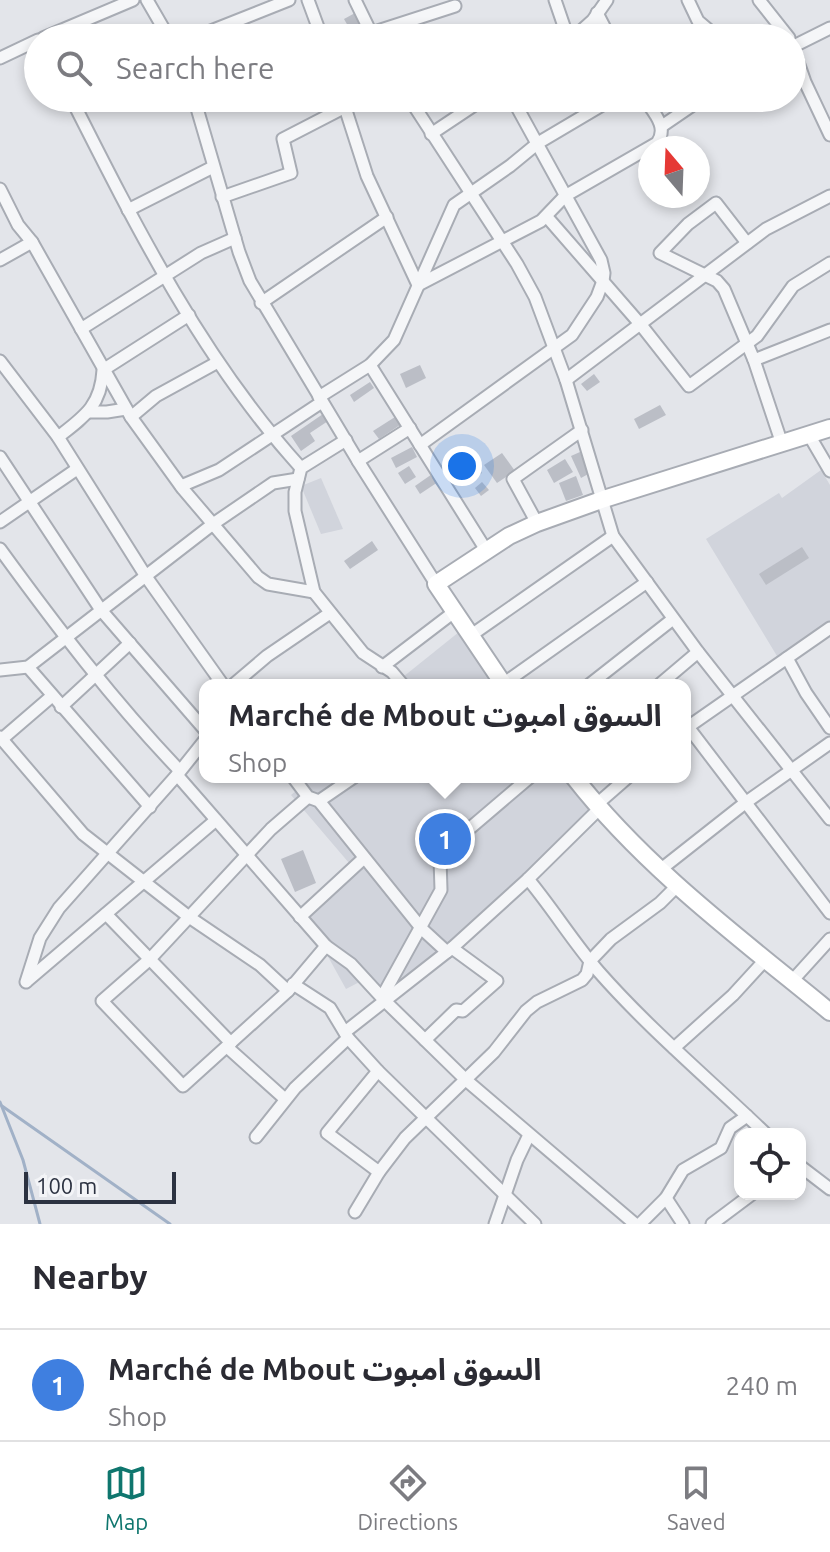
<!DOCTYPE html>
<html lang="en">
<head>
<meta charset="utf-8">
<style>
	:root { --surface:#fff; --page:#f2f2f3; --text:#2b2b33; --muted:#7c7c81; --line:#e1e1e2; --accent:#0f766e }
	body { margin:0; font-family:Ubuntu,"Noto Sans Arabic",sans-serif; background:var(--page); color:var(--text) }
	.controls { position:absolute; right:24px; bottom:24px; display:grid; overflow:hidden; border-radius:16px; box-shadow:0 4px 12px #0003 }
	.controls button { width:72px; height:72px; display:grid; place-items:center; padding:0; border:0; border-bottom:2px solid var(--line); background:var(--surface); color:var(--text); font:40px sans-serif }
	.compass { position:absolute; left:638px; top:136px; width:72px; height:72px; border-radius:50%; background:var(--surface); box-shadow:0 4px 12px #0003; rotate:341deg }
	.scale { position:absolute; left:24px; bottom:20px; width:152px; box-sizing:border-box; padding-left:8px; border:4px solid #2c3241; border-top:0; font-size:22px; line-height:28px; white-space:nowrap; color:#2c3241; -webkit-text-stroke:6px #f3f4f7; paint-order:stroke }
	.you { position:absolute; left:462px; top:466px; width:28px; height:28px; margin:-20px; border:6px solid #fff; border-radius:50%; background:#1a73e8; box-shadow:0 0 0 12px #1a73e833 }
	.badge { display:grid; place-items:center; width:52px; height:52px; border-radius:50%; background:var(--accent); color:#fff; font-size:26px; font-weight:700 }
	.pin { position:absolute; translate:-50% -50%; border:4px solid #fff; box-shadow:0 2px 8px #0006 }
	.popup { position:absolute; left:199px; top:679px; width:492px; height:104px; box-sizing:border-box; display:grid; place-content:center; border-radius:16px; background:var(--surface); filter:drop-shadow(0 2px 6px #0005); font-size:26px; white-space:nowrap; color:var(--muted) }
	.popup b { font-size:30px; color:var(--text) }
	.popup::after { content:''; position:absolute; left:50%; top:100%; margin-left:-16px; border:16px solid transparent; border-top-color:var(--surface) }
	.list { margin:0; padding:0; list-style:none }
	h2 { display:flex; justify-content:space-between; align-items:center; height:104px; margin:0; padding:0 32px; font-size:34px }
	h2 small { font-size:26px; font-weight:400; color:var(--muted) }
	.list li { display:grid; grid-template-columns:52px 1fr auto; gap:24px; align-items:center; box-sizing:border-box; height:112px; padding:0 32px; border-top:2px solid var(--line) }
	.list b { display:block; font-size:30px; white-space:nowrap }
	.list p { margin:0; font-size:26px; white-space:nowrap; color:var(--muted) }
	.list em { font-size:26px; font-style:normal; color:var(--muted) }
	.icon { flex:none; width:44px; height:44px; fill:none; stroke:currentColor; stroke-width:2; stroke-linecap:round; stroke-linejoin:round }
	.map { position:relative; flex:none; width:830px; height:1224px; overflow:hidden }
	.search { position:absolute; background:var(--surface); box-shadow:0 4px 12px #0003; left:24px; right:24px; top:24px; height:88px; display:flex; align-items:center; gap:20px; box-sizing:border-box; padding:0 28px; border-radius:44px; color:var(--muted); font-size:30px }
	.sheet { height:216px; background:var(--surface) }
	nav { display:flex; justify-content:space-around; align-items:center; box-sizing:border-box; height:112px; border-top:2px solid var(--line); background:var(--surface); font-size:22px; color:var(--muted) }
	nav a { display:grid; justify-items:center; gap:4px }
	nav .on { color:var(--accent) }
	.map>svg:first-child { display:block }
	.built { fill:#d1d4dc }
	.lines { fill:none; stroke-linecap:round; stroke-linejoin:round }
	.stream { stroke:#a1b1c7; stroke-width:3 }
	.building { fill:#bbbec6 }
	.street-casing { stroke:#a8acb4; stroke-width:15 }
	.secondary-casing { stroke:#a8acb4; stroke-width:20 }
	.street { stroke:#f5f6f8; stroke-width:11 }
	.secondary { stroke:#fff; stroke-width:16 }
</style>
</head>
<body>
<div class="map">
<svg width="830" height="1224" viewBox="0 0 830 1224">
	<rect width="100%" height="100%" fill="#e3e5ea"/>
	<!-- built -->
	<g class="built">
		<polygon points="821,470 830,485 830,622 777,656 706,539 779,493 782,498"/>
		<polygon points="321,478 343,529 321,534 301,486"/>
		<polygon points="459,632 499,685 393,685"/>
		<polygon points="313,777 569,777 593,807 525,876 440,953 388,994 380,989 371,976 346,989 306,917 355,870 291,795"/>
	</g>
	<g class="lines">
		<!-- stream -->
		<g class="stream">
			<polyline points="0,1102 23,1160 40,1224"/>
			<polyline points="2,1106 170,1224"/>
		</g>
	</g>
	<!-- building -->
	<g class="building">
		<polygon points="355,13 363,27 352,33 344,19"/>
		<polygon points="420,365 426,378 406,388 400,374"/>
		<polygon points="594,374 600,382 587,391 581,384"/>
		<polygon points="370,382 374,388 354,402 350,395"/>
		<polygon points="660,405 666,415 639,429 634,419"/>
		<polygon points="323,414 328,421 310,433 315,441 301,451 291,436"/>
		<polygon points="395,417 400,425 379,439 373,431"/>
		<polygon points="412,447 417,457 396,468 391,458"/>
		<polygon points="580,452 590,473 581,478 571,456"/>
		<polygon points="502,453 515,471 497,483 484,465"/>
		<polygon points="565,459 573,472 554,483 547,470"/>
		<polygon points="476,465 482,473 467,484 461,475"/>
		<polygon points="409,466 416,477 405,484 398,473"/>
		<polygon points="435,472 441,480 420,494 415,486"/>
		<polygon points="576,476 583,495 566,501 559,483"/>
		<polygon points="482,482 489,490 481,496 475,488"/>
		<polygon points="372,541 378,550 350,569 344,561"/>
		<polygon points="802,547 809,558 766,585 759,574"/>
		<polygon points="303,850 316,883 295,892 281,859"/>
	</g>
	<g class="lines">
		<defs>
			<g id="street">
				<polyline points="147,0 169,38"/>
				<polyline points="308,0 322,38"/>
				<polyline points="355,0 373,37"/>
				<polyline points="555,0 568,38"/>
				<polyline points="688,0 698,21 718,38"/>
				<polyline points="759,0 789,38"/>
				<polyline points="597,13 610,38"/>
				<polyline points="43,38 133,0"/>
				<polyline points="193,38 289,0"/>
				<polyline points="356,38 455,6"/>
				<polyline points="573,38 593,20 607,0"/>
				<polyline points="792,45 805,82 830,135"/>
				<polyline points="792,47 830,28"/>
				<polyline points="0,58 38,40"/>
				<path d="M71 98C136 227 203 360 301 468"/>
				<polyline points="194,98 239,252 250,281 358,461 436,584"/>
				<path d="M342 98 367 176 418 285 541 221 565 196 657 143C669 127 653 112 644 98"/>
				<polyline points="409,98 517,264 535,297 566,380 613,536 698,652 830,819"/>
				<polyline points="662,126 703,98"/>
				<polyline points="431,134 485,98"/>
				<polyline points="0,189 18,225 32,242 131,417 183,489 258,577 268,584 314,592"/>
				<polyline points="222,197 291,173 283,139 345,107"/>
				<polyline points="128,210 213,167"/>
				<polyline points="547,217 641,325 689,386 757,336 793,286 830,263"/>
				<polyline points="747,243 716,203 688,224 660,253 717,281 724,289 754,360 782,444"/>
				<polyline points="0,260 32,242"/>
				<polyline points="261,303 387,217"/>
				<polyline points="81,329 201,253 235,238"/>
				<polyline points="754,360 830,330"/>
				<polyline points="0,361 58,437 147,578 223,685"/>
				<polyline points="370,365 486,550"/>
				<polyline points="566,380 766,229 830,196"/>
				<polyline points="319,397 370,365 394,340 454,205 510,166 538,143 614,98"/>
				<polyline points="90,412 107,412 126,409"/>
				<polyline points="131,417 156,396 218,362"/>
				<polyline points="809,435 830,471"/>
				<path d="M58 437C84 417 101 406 103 370L189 315"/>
				<polyline points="346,440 301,468 295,492 295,511 314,592 363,653 392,672 403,685"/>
				<polyline points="420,445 572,335 597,297 603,281 604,273 601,260 512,98"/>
				<polyline points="0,457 101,610 205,730"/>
				<polyline points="358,461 410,428"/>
				<polyline points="181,486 219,470 322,402"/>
				<polyline points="0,522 77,469"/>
				<polyline points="537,523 513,479 582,430"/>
				<path d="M0 549C56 626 114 702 180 771"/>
				<polyline points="470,636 613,536"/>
				<polyline points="787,658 806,693 830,728"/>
				<polyline points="28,667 150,807"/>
				<polyline points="382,667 454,612"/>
				<polyline points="0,670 28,667 213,524 273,483 298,479"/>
				<polyline points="503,684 647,582"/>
				<polyline points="233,685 267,656 330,613"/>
				<polyline points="589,685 673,619"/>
				<polyline points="659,685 698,652"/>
				<polyline points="61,707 130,643"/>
				<polyline points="685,723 830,913"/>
				<polyline points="685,729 830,628"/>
				<polyline points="0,737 83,834 189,917 260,965 288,991"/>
				<polyline points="2,739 52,696"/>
				<polyline points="177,775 326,946 351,964 385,1001 466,1080 635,1224"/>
				<polyline points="293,777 308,797 319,801 422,929 447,952"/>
				<polyline points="308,797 271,829 150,959 102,1001 183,1086 288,991 326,946"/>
				<polyline points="319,801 354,777"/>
				<polyline points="596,805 628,777"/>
				<polyline points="660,870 745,803 830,743"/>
				<path d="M528 879C553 909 573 942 599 972 650 1030 710 1080 766 1134"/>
				<polyline points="106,914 231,1043"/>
				<polyline points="300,917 364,858"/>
				<polyline points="27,981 216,820"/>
				<polyline points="792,981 830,939"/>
				<polyline points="26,982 40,938 59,908 177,775 205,740"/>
				<polyline points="293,984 330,1008 348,1038 378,1071 535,1224"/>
				<polyline points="382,997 441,890 440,859 442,852 530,777"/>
				<polyline points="345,1032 452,948 528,879 599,809"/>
				<polyline points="425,1040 456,1010 463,1011 497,981 452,948"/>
				<polyline points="227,1047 285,1099"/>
				<polyline points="674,1048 733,995 766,959"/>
				<polyline points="378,1071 327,1133 379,1172"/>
				<polyline points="256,1137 295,1088 348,1038"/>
				<polyline points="800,1166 830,1189"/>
				<polyline points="666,1198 683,1224"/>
				<polyline points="355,1212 379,1172 405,1138 494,1052 526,1011 537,1002 582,980 587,974 590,961 611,939 660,903 678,885"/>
				<polyline points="495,1224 517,1160 529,1135"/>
				<polyline points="640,1224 666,1198 683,1170 721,1148 730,1128 747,1116"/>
				<polyline points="712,1224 752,1194"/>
			</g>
			<g id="secondary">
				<polyline points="504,685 436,584 509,536 537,523 604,499 830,428"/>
				<path d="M574 777C645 868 741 939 830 1012"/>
			</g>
		</defs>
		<!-- street casing -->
		<use href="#street" class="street-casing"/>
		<!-- secondary casing -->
		<use href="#secondary" class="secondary-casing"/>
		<!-- street -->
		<use href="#street" class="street"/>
		<!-- secondary -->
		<use href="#secondary" class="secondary"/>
	</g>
</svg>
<div class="controls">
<button><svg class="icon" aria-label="locate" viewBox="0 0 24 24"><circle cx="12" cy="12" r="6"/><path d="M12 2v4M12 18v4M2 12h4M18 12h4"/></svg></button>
</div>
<svg class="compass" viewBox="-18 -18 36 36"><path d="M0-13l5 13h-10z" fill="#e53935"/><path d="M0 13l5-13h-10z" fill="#7c7c81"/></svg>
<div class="scale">100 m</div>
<div class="you"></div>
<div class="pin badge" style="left:445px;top:839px;background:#3f7fe0">1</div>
<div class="popup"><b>Marché de Mbout السوق امبوت</b>Shop</div>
<div class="search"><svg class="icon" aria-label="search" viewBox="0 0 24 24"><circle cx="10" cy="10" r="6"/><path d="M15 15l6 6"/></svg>Search here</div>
</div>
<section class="sheet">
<h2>Nearby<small></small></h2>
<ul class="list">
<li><span class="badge" style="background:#3f7fe0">1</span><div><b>Marché de Mbout السوق امبوت</b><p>Shop</p></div><em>240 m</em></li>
</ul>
</section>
<nav>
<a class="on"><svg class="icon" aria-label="map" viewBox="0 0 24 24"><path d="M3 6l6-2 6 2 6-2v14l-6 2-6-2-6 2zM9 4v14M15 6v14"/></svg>Map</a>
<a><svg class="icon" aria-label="directions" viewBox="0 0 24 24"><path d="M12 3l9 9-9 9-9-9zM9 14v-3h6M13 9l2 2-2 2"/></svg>Directions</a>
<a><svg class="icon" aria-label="saved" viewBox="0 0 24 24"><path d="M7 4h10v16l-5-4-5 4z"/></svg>Saved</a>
</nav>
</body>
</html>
